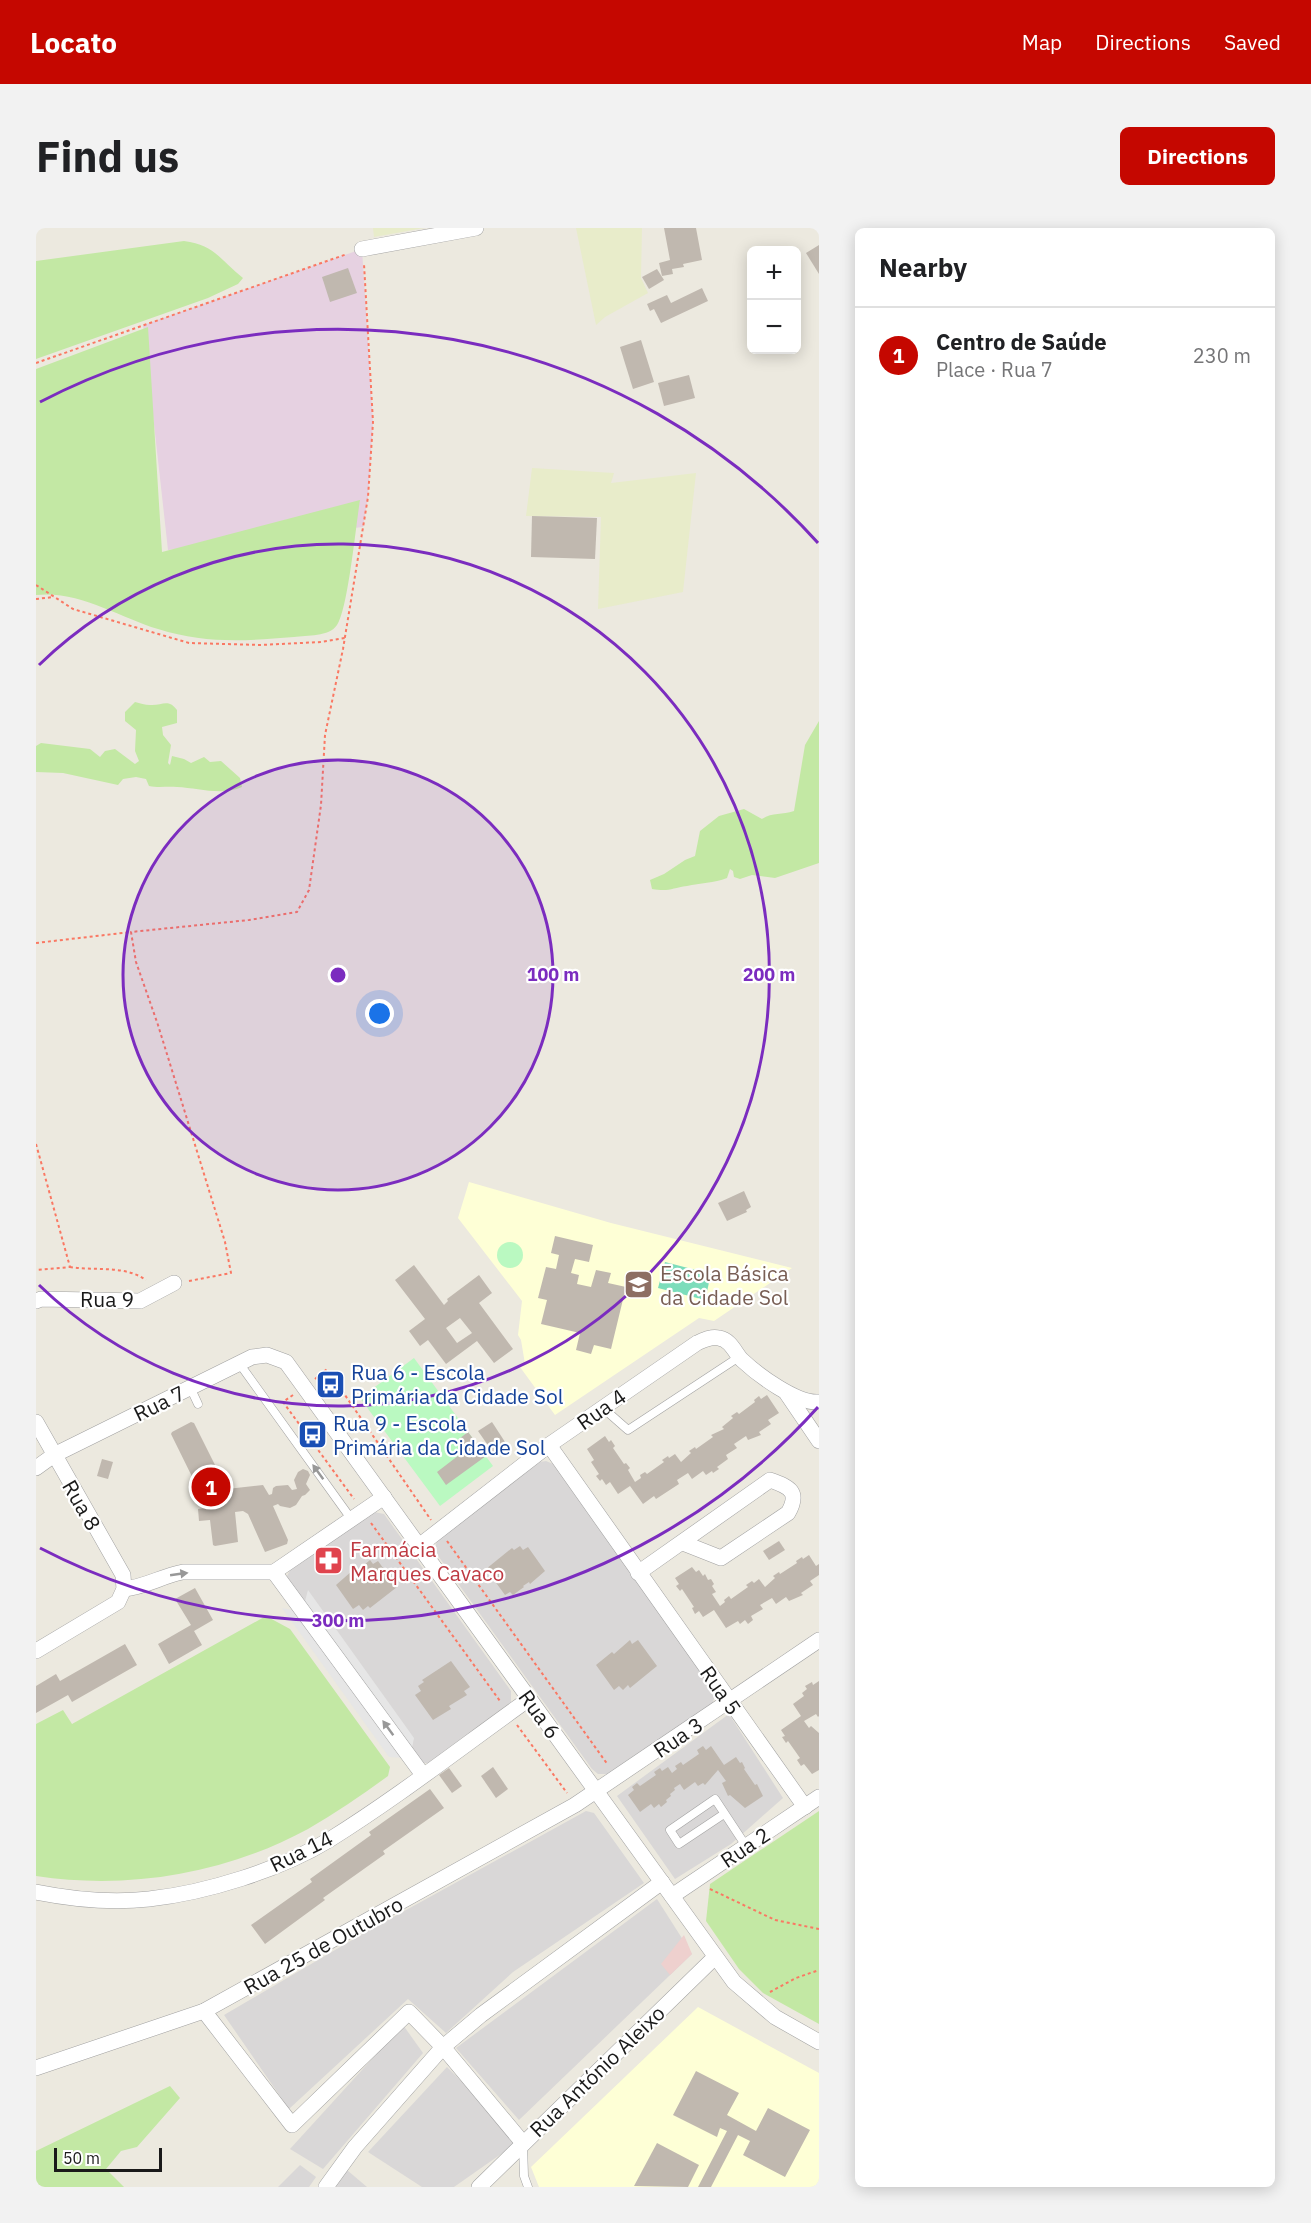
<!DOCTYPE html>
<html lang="en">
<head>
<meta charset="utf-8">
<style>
	:root { --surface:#fff; --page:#f2f2f2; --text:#202124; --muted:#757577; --line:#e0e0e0; --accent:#c50700 }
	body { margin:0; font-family:"IBM Plex Sans",sans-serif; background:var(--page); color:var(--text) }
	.controls { position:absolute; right:18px; top:18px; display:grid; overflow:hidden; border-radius:9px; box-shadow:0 3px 15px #0003 }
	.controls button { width:54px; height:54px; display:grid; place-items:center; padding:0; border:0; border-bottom:2px solid var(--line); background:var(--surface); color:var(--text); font:30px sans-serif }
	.scale { position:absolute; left:18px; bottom:15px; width:108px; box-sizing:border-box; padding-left:6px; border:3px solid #1a1a1a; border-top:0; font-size:16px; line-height:21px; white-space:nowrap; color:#1a1a1a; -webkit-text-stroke:4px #fff; paint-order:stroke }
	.you { position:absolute; left:344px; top:786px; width:21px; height:21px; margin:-15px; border:4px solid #fff; border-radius:50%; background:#1a73e8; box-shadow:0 0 0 9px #1a73e833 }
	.badge { display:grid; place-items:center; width:39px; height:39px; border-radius:50%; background:var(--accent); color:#fff; font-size:20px; font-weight:700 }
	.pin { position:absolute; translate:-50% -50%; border:3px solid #fff; box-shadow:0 2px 6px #0006 }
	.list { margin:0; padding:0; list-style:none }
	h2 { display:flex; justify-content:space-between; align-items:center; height:78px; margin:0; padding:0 24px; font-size:26px }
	h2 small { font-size:20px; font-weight:400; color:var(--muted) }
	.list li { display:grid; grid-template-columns:39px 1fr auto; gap:18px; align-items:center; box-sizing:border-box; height:96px; padding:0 24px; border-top:2px solid var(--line) }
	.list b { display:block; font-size:22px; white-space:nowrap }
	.list p { margin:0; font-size:20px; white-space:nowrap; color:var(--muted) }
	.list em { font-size:20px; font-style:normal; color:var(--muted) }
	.map { position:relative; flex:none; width:783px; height:1959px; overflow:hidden; border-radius:9px }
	header { display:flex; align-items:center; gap:36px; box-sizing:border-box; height:84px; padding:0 30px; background:var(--accent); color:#fff }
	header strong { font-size:28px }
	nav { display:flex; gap:33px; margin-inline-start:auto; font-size:21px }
	.intro { display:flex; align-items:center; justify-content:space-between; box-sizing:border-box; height:144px; padding:0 36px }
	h1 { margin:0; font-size:42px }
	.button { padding:15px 27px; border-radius:9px; background:var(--accent); color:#fff; font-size:21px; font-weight:700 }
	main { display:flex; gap:36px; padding:0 36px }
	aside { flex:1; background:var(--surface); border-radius:9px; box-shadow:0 3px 15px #0003 }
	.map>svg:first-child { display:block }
	.residential { fill:#d9d7d7 }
	.commercial { fill:#eed0ce }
	.industrial { fill:#e6d1e1 }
	.education { fill:#feffd6 }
	.farmland { fill:#e8ecca }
	.grass { fill:#c3e8a4 }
	.park { fill:#baf9c1 }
	.pitch { fill:#7cddbb }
	.parking { fill:#e6e6e6 }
	.building { fill:#c0b8af; fill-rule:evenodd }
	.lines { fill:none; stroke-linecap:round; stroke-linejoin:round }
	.lane-casing { stroke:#a1a1a1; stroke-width:9 }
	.street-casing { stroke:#a1a1a1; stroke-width:16 }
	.path { stroke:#fa7863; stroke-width:2; stroke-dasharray:3 3; stroke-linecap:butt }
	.lane { stroke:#fff; stroke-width:8 }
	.street { stroke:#fff; stroke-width:15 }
	.oneway { fill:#989898 }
	.ring { fill:none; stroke:#7b2cbf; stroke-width:3 }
	.labels { text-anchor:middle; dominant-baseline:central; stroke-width:4.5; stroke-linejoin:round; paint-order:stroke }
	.education-label { font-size:21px; fill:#785e54; stroke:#fff; text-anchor:start }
	.street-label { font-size:21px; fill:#1a1a1a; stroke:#fff }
	.transit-label { font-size:21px; fill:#164399; stroke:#fff; text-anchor:start }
	.health-label { font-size:21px; fill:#be3a42; stroke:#fff; text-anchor:start }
	.centre { fill:#7b2cbf; stroke:#fff; stroke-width:3 }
	.ring-label { font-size:18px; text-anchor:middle; font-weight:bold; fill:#7b2cbf; stroke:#fff; stroke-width:4.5; stroke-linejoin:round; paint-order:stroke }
</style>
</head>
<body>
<header>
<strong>Locato</strong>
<nav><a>Map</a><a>Directions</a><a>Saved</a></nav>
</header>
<div class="intro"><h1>Find us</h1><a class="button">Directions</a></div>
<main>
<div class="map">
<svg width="783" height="1959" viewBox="0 0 783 1959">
	<rect width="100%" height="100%" fill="#ece9df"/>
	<!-- residential -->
	<g class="residential">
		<polygon points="510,1233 517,1236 678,1462 679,1468 676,1476 571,1546 562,1546 556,1541 400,1325 400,1316 403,1310 504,1234"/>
		<polygon points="338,1284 348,1286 475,1463 475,1474 392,1535 385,1535 251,1354 251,1348 254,1342"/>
		<polygon points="693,1486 747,1570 695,1616 639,1651 581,1568"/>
		<polygon points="550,1583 558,1585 608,1655 477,1744 410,1805 372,1771 253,1881 188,1787 323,1708"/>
		<polygon points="621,1671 656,1726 483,1892 420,1820"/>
		<polygon points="367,1797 387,1825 287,1941 254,1921"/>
		<polygon points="411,1839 485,1912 418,1959 386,1959 332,1924"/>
		<polygon points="264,1937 280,1949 273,1959 242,1959"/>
		<polygon points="311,1942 331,1959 300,1959"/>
	</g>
	<!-- commercial -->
	<polygon class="commercial" points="648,1707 656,1726 634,1747 625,1736"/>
	<!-- industrial -->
	<polygon class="industrial" points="326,21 337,194 332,269 327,299 132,322 107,97"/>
	<!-- education -->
	<g class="education">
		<polygon points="433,954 575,995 756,1040 678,1093 663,1090 519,1187 484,1139 489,1136 485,1112 482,1107 486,1073 422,990"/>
		<polygon points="662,1779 783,1845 783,1959 503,1959 495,1939"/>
	</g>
	<!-- farmland -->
	<g class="farmland">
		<polygon points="337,0 388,0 338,9"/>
		<polygon points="540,0 606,0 605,50 612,65 569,89 560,97"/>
		<polygon points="496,240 578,245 575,255 660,245 647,364 562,381 565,289 490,288"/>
	</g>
	<!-- grass -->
	<g class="grass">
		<path d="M148 13C179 17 184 32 207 50L202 56 172 70 0 131V33Z"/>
		<path d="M112 99 126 324 324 272C320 296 312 381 301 397 293 409 271 407 258 409 210 413 169 416 122 401 83 389 42 362 0 367V141Z"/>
		<path d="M99 474C104 475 109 477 114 477 126 478 132 470 141 482V495L126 499 127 507 135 517 132 535 134 537 136 528 148 531 155 535 168 529 174 534 185 533 204 550 206 559C186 568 162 560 141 559 131 558 123 560 113 558L110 551 100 549 87 551 82 557 27 545 0 544V518L5 515 54 521 64 529 69 523 79 521 99 536 103 533 99 523 100 502 89 493V484Z"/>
		<path d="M783 493V635L739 650 716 647 704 651 698 649 697 643 694 641 691 650C678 655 664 655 651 658 636 660 633 664 616 661L614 652 628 646 649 632 659 628 664 603 683 588 708 581 726 591C737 584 746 587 758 583L769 517Z"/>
		<path d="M230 1388 254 1401 354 1539 352 1548C326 1567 300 1585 272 1601 189 1646 93 1662 0 1648V1496L27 1482 36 1496Z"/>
		<polygon points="783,1583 783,1796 727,1765 703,1741 670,1693 674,1656"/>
		<polygon points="134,1858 144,1870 101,1919 85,1923 70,1941 88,1959 0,1959 0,1923"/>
	</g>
	<!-- park -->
	<g class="park">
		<circle cx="474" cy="1027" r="13"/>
		<polygon points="378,1130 457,1238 404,1278 324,1170"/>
	</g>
	<!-- pitch -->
	<polygon class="pitch" points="629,1034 675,1046 669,1072 622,1060"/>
	<!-- parking -->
	<g class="parking">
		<polygon points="272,1362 378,1510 375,1525 268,1377"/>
		<polygon points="246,1380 262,1383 368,1530 353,1529"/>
	</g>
	<!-- building -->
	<g class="building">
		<polygon points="628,0 660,0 666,32 647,36 648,39 636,41 637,46 626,48 623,35 634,32"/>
		<polygon points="783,17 783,46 770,25"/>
		<polygon points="312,40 321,65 294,74 286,49"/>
		<polygon points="621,41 628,52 613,61 606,49"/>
		<polygon points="666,60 672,73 625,95 618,81 614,83 611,76 631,67 635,75"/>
		<polygon points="605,112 618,154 597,161 584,119"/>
		<polygon points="653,147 659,170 628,178 622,155"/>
		<polygon points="496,288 561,290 559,331 495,329"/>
		<polygon points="708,963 715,979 710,982 711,984 691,993 682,975"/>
		<polygon points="519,1008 557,1017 553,1034 539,1031 535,1045 543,1047 541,1056 555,1059 560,1042 575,1045 572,1055 590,1059 575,1121 558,1117 555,1126 540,1122 544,1105 505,1096 511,1072 502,1070 510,1039 520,1041 523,1027 515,1025"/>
		<path d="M378 1037 408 1077 412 1073 411 1071 443 1047 456 1065 443 1075 477 1121 458 1135 441 1113 410 1136 392 1112 384 1118 373 1103 389 1091 359 1052ZM424 1090 436 1105 421 1115 410 1100Z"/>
		<polygon points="731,1167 743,1185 732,1192 735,1196 723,1204 725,1207 712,1212 710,1208 698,1216 701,1220 690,1227 692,1231 681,1239 683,1241 677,1245 676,1243 670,1247 667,1243 656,1251 652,1245 641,1252 643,1256 620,1271 618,1268 607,1276 594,1258 582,1266 574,1254 570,1257 566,1251 564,1253 560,1248 563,1246 555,1234 558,1232 551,1221 569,1208 573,1214 575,1212 579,1218 577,1220 588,1236 590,1235 594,1240 592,1242 599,1254 605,1250 604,1247 609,1244 611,1246 628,1234 626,1232 632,1228 633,1230 639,1226 645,1234 655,1225 653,1223 659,1219 660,1221 677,1209 675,1207 688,1201 686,1199 697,1190 695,1188 701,1184 703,1186 719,1174 718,1172 723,1168 725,1171"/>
		<polygon points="155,1194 158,1195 191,1261 227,1257 233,1267 236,1266 237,1260 240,1258 252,1257 256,1262 261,1261 258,1252 262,1244 267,1241 272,1243 274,1247 270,1256 274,1262 269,1267 266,1268 260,1277 254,1280 244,1278 242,1276 237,1278 252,1312 251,1316 229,1324 212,1286 207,1283 199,1284 202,1314 179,1318 177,1317 174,1292 163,1293 162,1281 169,1280 170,1277 135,1206 136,1204"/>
		<polygon points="456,1194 471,1217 458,1226 442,1203"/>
		<polygon points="432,1204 450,1228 410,1257 401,1244 427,1224 419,1214"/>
		<polygon points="66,1231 77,1234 72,1251 61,1248"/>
		<polygon points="743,1313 749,1322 733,1332 727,1323"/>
		<polygon points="484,1318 487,1322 492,1319 509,1343 494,1356 493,1354 487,1358 488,1359 477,1367 474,1364 469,1367 450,1341 476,1320 478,1322"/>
		<polygon points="773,1327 780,1338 783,1336 783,1347 774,1353 777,1357 765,1365 767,1367 753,1373 750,1369 740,1376 736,1370 724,1377 727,1381 715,1388 717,1392 712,1396 709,1392 704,1396 702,1393 690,1400 678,1382 667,1389 663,1383 659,1386 656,1380 658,1379 646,1361 644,1363 640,1358 643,1356 639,1350 656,1339 660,1344 663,1342 667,1348 669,1346 672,1352 675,1351 678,1356 676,1358 680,1364 676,1366 684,1378 689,1374 688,1372 693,1368 695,1371 712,1359 710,1357 716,1353 718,1355 723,1351 729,1359 739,1350 737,1348 743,1344 744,1346 761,1335 760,1333 766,1329 767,1331"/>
		<polygon points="334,1332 337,1336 342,1333 361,1359 334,1380 332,1378 327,1382 323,1377 317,1381 300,1357 316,1343 318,1346"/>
		<polygon points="159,1360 177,1392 158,1403 166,1417 133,1436 122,1416 155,1397 139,1371"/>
		<polygon points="594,1412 596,1416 602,1412 621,1438 594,1460 592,1457 587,1462 583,1458 578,1462 560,1437 576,1424 578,1426"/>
		<polygon points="89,1416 101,1437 36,1474 32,1467 0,1485 0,1458 20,1446 24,1453"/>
		<polygon points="415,1433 434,1459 428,1463 431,1467 413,1478 415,1481 397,1492 379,1467 385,1463 382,1458 388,1454 386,1452"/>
		<polygon points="783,1453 783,1488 782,1489 780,1486 768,1493 773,1500 775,1498 783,1505 783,1542 776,1546 768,1536 765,1538 761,1532 764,1530 752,1513 750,1515 746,1509 749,1508 745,1502 765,1488 757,1476 768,1468 766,1465 771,1461 769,1458 776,1454 777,1457"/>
		<polygon points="667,1518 670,1522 675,1518 688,1537 700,1529 704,1535 706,1534 709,1540 708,1541 719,1557 721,1556 727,1568 709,1580 694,1567 692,1568 686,1555 690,1553 682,1542 669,1557 667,1555 662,1558 659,1554 648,1562 644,1556 638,1560 639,1562 634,1566 635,1568 630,1572 631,1574 625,1579 623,1576 618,1580 615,1576 604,1584 592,1567 598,1562 596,1559 601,1555 604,1558 620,1547 618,1544 624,1540 626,1543 632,1539 636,1545 641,1541 639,1538 645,1534 647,1537 663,1526 661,1522"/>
		<polygon points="457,1539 472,1561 460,1570 445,1548"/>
		<polygon points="413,1540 426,1558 416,1565 403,1547"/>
		<polygon points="394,1561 408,1580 347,1623 349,1626 287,1670 289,1672 229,1716 215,1697 276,1654 274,1651 335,1607 333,1604"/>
		<polygon points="660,1843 703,1865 691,1887 720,1903 732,1880 774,1902 749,1949 707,1927 714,1913 702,1907 675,1959 662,1959 691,1903 684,1900 681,1909 637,1887"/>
		<polygon points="621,1915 663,1937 652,1959 598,1958"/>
	</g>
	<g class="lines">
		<defs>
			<g id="lane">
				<polyline points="203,1135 316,1292"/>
				<polyline points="154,1159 162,1176"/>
				<polyline points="567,1180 592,1202 703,1129"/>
				<polyline points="688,1586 643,1616 634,1602 679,1571 710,1618"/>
				<polyline points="487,1917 488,1948 492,1959"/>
			</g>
			<g id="street">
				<polyline points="326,21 440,0"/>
				<polyline points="0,1073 5,1071 104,1073 138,1055"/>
				<polyline points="751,1166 783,1213"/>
				<polyline points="0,1194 87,1347 88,1361 82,1374 0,1423"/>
				<polyline points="513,1217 769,1579"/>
				<polyline points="0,1240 18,1227 216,1129 231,1127 250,1134 698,1754 739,1789 783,1814"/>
				<path d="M383 1318 513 1217 661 1115C668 1112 675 1108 683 1110 695 1112 699 1125 706 1132 722 1147 761 1176 783 1174"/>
				<polyline points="238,1344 387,1547"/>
				<path d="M602 1345 734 1252C754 1259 764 1264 752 1285L685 1330 647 1315"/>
				<path d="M88 1361C109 1359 126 1348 147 1344H238L348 1269"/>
				<path d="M0 1664C35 1671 77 1675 113 1671 169 1665 244 1642 293 1612 362 1569 427 1518 493 1471"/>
				<polyline points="636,1668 783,1569"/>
				<polyline points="168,1783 256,1897 373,1784 407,1819 487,1915"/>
				<polyline points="0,1840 168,1783 539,1577 783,1412"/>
				<polyline points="290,1959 319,1919 407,1819 445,1787 626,1654"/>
				<polyline points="443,1959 679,1729"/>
			</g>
		</defs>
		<!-- lane casing -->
		<use href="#lane" class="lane-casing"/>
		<!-- street casing -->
		<use href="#street" class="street-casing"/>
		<!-- path -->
		<g class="path">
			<polyline points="0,135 311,26"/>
			<polyline points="0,357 37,381 153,415 224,417 285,414 309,410"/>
			<polyline points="0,371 18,369"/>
			<polyline points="0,715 95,704"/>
			<polyline points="0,916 34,1039 0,1042"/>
			<path d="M34 1039C59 1043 89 1037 110 1052"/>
			<polyline points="153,1053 195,1045 189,1014 122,797 100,734 95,704 213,692 261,684 273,662 285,577 289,507 307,421 332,269 337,194 328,36"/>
			<polyline points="279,1151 291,1141 395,1292"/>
			<polyline points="257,1167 247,1174 318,1271"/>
			<polyline points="335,1295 464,1473"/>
			<polyline points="411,1313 572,1537"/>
			<polyline points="481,1497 531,1565"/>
			<polyline points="674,1661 739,1692 783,1701"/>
			<polyline points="734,1764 760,1750 783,1742"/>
		</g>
		<!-- lane -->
		<use href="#lane" class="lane"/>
		<!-- street -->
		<use href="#street" class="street"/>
	</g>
	<!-- one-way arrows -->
	<defs><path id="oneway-solid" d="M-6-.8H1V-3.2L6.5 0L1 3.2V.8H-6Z" transform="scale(1.5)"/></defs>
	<g class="oneway">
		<use href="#oneway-solid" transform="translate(282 1244) rotate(-126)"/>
		<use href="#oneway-solid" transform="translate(143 1346) rotate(-8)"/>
		<use href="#oneway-solid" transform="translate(352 1500) rotate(-126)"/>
	</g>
	<!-- distance rings -->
	<circle cx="302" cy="747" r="215" fill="#7b2cbf" fill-opacity=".12"/>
	<g class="ring">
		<circle cx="302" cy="747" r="215"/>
		<path d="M3 437A431 431 0 1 1 3 1057"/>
		<path d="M782 1179A646 646 0 0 1 4 1320M4 174A646 646 0 0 1 782 315"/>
	</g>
	<!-- icons -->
	<defs>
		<symbol id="school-square" viewBox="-11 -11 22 22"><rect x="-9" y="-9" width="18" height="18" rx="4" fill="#8d6e63" stroke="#fff"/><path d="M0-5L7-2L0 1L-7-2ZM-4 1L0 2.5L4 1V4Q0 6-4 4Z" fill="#fff"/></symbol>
		<symbol id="bus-square" viewBox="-11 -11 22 22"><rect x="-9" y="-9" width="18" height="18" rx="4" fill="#1a4fb4" stroke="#fff"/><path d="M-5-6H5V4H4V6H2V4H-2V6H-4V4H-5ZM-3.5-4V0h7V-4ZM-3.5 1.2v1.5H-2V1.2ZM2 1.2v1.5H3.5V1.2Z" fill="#fff"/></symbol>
		<symbol id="pharmacy-square" viewBox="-11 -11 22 22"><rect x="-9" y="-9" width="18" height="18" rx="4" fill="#e0444e" stroke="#fff"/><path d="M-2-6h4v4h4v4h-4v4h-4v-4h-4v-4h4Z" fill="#fff"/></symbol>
	</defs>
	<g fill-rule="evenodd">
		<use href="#school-square" x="586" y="1040" width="33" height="33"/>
		<use href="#bus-square" x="278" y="1140" width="33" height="33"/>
		<use href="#bus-square" x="260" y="1190" width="33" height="33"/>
		<use href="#pharmacy-square" x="276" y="1316" width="33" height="33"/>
	</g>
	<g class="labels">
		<!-- education labels -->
		<g class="education-label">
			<text x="624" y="1045">Escola Básica<tspan x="624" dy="24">da Cidade Sol</tspan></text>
		</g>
		<!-- street labels -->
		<g class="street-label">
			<text x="71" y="1071">Rua 9</text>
			<text transform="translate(123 1175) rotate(-26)">Rua 7</text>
			<text transform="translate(565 1181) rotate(-35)">Rua 4</text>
			<text transform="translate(46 1277) rotate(60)">Rua 8</text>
			<text transform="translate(685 1462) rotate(55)">Rua 5</text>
			<text transform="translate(504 1486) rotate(54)">Rua 6</text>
			<text transform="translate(642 1509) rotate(-34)">Rua 3</text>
			<text transform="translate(709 1619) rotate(-34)">Rua 2</text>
			<text transform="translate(265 1623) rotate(-26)">Rua 14</text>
			<text transform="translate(287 1717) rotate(-29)">Rua 25 de Outubro</text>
			<text transform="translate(561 1843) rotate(-44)">Rua António Aleixo</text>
		</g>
		<!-- transit labels -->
		<g class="transit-label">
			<text x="315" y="1144">Rua 6 - Escola<tspan x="315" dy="24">Primária da Cidade Sol</tspan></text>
			<text x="297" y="1195">Rua 9 - Escola<tspan x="297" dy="24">Primária da Cidade Sol</tspan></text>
		</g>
		<!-- health labels -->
		<g class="health-label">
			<text x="314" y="1321">Farmácia<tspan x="314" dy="24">Marques Cavaco</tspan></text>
		</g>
	</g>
	<circle cx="302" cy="747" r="9" class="centre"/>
	<g class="ring-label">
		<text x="517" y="753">100 m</text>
		<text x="733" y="753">200 m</text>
		<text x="302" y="1399">300 m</text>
	</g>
</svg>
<div class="controls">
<button>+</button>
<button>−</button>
</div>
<div class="scale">50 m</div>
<div class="you"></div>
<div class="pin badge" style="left:175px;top:1259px">1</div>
</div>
<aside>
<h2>Nearby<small></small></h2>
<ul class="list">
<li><span class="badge">1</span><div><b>Centro de Saúde</b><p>Place · Rua 7</p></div><em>230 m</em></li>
</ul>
</aside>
</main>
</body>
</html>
